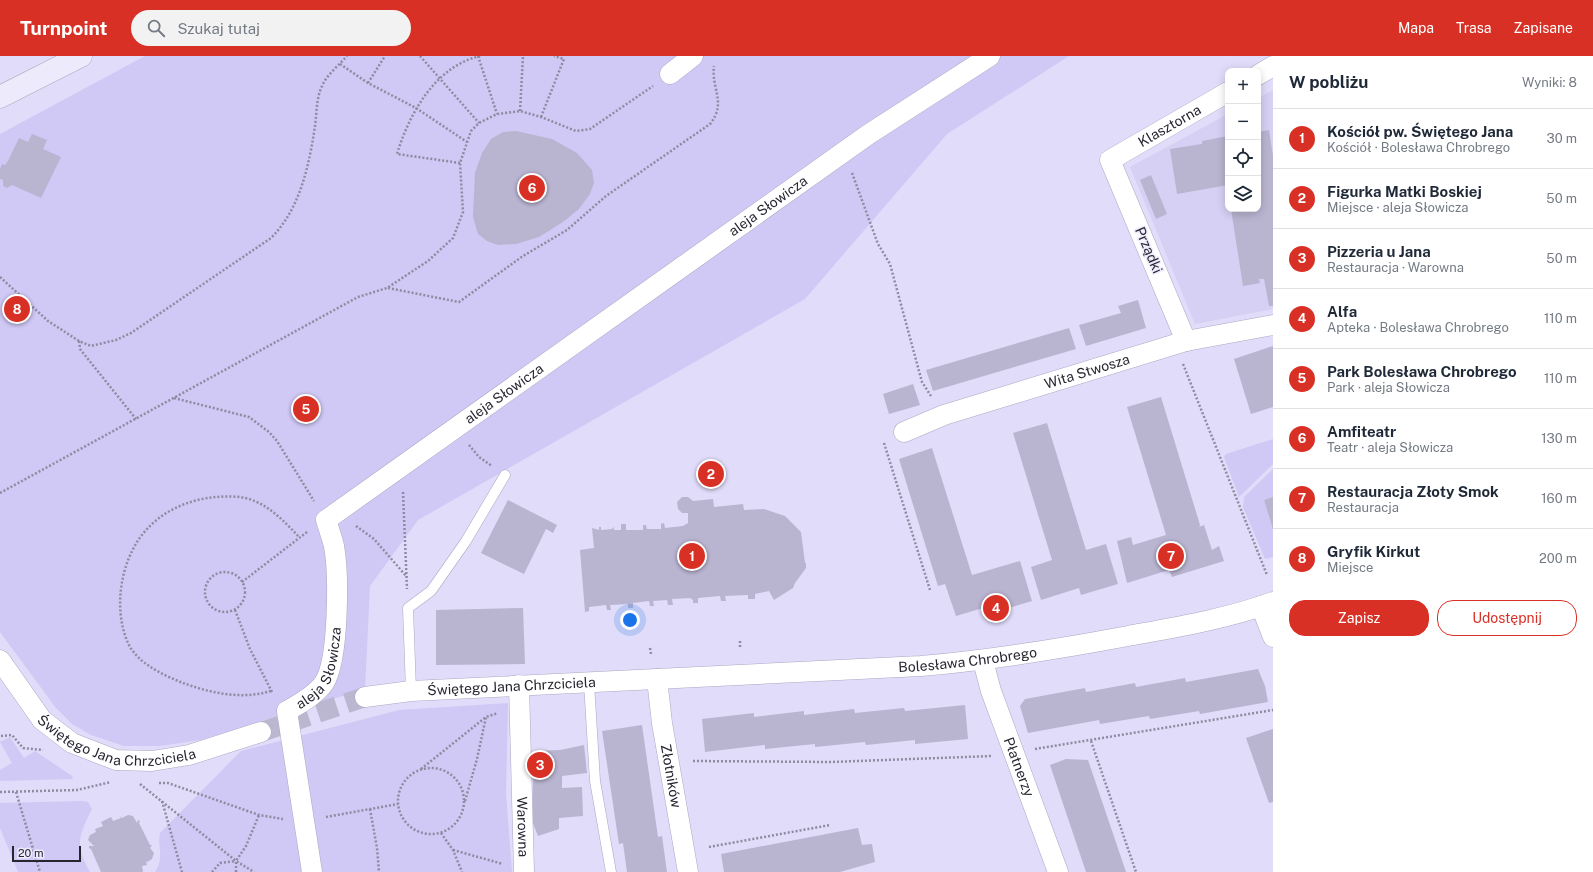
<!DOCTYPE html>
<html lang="pl">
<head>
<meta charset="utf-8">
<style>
	:root { --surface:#fff; --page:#f2f2f3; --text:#1f2937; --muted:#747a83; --line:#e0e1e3; --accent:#d93025 }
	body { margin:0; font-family:"Public Sans",sans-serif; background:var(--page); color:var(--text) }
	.controls { position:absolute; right:12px; top:12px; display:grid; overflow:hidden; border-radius:8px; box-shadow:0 2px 10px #0003 }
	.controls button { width:36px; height:36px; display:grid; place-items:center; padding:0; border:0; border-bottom:1px solid var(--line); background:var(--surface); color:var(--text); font:20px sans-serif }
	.scale { position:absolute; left:12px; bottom:10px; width:69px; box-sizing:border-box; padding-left:4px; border:2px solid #272530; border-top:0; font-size:11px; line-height:14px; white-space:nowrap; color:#272530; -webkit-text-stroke:3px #eeebfd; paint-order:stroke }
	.you { position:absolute; left:630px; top:564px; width:14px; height:14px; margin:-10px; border:3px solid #fff; border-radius:50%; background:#1a73e8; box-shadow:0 0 0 6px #1a73e833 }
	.badge { display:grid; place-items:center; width:26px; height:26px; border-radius:50%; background:var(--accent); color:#fff; font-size:13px; font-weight:700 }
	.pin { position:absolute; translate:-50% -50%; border:2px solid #fff; box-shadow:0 1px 4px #0006 }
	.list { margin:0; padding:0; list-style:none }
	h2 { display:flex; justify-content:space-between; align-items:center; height:52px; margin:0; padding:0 16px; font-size:17px }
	h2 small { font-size:13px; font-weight:400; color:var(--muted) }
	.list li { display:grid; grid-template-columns:26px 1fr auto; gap:12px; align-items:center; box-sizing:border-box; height:60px; padding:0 16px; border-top:1px solid var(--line) }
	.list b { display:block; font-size:15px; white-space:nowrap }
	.list p { margin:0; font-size:13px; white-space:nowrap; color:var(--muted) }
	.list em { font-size:13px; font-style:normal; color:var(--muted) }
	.actions { display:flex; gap:8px; padding:12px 16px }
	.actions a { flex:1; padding:9px 0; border:1px solid var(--accent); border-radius:16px; text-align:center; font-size:14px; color:var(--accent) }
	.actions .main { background:var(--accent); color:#fff }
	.icon { flex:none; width:22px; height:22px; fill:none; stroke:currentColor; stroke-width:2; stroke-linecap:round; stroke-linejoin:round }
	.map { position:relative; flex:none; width:1273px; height:816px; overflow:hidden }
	header { display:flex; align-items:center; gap:24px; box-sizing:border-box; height:56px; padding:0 20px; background:var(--accent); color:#fff }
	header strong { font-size:19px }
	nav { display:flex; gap:22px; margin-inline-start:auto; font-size:14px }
	.search { width:280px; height:36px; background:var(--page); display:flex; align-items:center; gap:10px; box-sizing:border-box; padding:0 14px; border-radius:22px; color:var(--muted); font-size:15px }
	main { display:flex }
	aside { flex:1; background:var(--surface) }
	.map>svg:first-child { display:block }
	.built { fill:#d6d0f4 }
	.green { fill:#d0c8f5 }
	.building { fill:#b9b4d0 }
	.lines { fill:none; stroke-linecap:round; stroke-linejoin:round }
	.street-tunnel { stroke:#bcb7d1; stroke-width:20; stroke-dasharray:20 10; stroke-linecap:butt }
	.lane-casing { stroke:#aba7c2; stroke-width:11 }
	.street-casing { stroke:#aba7c2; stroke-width:21 }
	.secondary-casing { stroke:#aba7c2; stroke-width:23 }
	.path { stroke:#8e8ba0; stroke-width:2.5; stroke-dasharray:2 2; stroke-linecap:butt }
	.lane { stroke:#fff; stroke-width:10 }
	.street { stroke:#fff; stroke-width:20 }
	.secondary { stroke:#edeafc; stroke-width:22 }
	.labels { text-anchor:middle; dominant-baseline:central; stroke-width:3; stroke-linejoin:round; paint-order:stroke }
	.street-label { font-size:14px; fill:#272530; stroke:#eeebfd }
</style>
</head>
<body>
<header>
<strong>Turnpoint</strong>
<div class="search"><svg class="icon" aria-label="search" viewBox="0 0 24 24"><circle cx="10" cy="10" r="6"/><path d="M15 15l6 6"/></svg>Szukaj tutaj</div>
<nav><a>Mapa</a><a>Trasa</a><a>Zapisane</a></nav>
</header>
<main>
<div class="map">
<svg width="1273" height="816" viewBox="0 0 1273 816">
	<rect width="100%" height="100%" fill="#e1dcf9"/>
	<!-- built -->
	<polygon class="built" points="1273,34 1273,253 1195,268 1130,111 1228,58 1228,153 1258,153 1258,42"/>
	<!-- green -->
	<g class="green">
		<polygon points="145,0 1069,0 947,78 805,243 418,464 370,530 365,633 200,684 160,690 124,690 91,679 72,668 56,652 0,576 0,78"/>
		<polygon points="1273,383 1273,408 1239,441 1224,401 1226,398"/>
		<polygon points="1273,413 1273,441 1264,444 1273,475 1273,501 1265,503 1243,451 1244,441"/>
		<path d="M508 647 506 737 512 816H155C165 801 157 791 160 777L241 695 399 654Z"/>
		<polygon points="10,681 24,702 35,695 72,720 73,723 0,725 0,714 12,707 0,686"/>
		<path d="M83 745 88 746 92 753C79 779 74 789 90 816H18L0 772V747Z"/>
	</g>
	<!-- building -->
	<g class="building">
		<polygon points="1269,74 1273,100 1273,250 1269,250 1264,223 1259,223 1260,227 1243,230 1231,153 1258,153 1258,76"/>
		<polygon points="516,75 552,83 577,97 592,114 594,127 590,138 579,153 563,166 539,181 516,188 498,189 487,185 478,178 473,161 475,117 482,97 491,83 503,76"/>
		<polygon points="32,78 47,84 43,93 61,101 41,142 12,129 7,132 3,130 3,124 0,123 0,113 2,108 5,109 8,105 19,82 28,86"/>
		<polygon points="1228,80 1228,129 1177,138 1170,93 1202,88 1202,85"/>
		<polygon points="1151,119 1167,158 1156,163 1140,124"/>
		<polygon points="1138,244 1146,272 1086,290 1079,269 1121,257 1118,250"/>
		<polygon points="1069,272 1076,293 933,335 926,314"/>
		<polygon points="1273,290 1273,351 1251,358 1234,303"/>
		<polygon points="913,328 920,349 889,358 883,338"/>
		<polygon points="1161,341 1200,469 1199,471 1204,469 1212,494 1219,490 1224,505 1172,521 1169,514 1127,527 1117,485 1131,481 1133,489 1166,479 1127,351"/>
		<polygon points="1047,367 1086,494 1106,488 1118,528 1081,539 1079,532 1041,544 1031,511 1052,504 1013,377"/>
		<polygon points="932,392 972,519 1020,505 1032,545 995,556 993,549 956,560 945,528 938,530 899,403"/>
		<polygon points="682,441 688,441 693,445 713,443 714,451 743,448 744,454 764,453 785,460 801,476 805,507 806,507 806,512 795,527 793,532 774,544 769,535 755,538 755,543 748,543 748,539 725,540 726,545 721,545 720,540 698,542 698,547 693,547 693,544 690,542 672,543 673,549 668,549 667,544 653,545 654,550 650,550 649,545 633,547 633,552 628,552 628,548 610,549 611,554 607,554 606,549 589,551 589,555 585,556 580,494 594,492 592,472 599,474 599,471 601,471 601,474 612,473 614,471 614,474 621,474 621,468 626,468 626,474 643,474 643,469 646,469 647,473 661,473 661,468 664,467 665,472 683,470 688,467 688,457 682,457 678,453 677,446"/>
		<polygon points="1273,441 1273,474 1264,444"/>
		<polygon points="508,444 557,469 553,477 546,473 524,518 481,497"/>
		<polygon points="523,552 525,608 436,609 436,554"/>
		<polygon points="1258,613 1265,630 1268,646 1200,658 1199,655 1150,663 1149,660 1100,668 1099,664 1028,677 1020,650 1025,643 1085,632 1086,636 1135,627 1136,631 1185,622 1186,626"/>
		<polygon points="965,649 968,683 915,688 915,684 866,689 865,686 815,691 815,688 765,693 765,689 705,696 702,663 754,657 754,661 804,655 804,659 854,653 855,657 904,652 905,655"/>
		<polygon points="642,669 658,781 662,780 667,816 627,816 623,787 619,788 602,675"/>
		<polygon points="1273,673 1273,746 1269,747 1246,682"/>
		<polygon points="584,689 587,717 562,720 562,732 582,731 583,760 559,762 559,773 538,780 532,765 534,695 560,694"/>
		<polygon points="1066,703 1088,704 1126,816 1086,816 1050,709"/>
		<polygon points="128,759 133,760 137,767 138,764 140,765 139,767 150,789 152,789 150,792 154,797 152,803 147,806 146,805 147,809 142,810 143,816 101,816 91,793 89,792 89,790 94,790 88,784 90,779 96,776 95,773 103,770 101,766 111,761 113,765 121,762 120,760 122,762"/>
		<polygon points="858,772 862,789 872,788 875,806 840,816 724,816 721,798"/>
	</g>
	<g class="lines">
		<!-- street-tunnel -->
		<polyline class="street-tunnel" points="261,676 365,641"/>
		<defs>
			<g id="lane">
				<polyline points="589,627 595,725 611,816"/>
				<polyline points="411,635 408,552 431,535 466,485 505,419"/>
			</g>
			<g id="street">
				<polyline points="670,18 693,0"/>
				<polyline points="1258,19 1273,10"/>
				<path id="s1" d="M1186 285 1110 104 1228 36"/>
				<path id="s2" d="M904 376 944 359 1186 285 1273 269"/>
				<polyline points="1261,550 1273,581"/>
				<path id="s3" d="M0 604 42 664 72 687 116 704 152 705 189 699 261 676"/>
				<path id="s4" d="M983 605 991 635 1058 816"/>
				<path id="s5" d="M657 623 662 667 688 816"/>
				<path id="s6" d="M519 629 524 816"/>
				<path id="s7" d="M365 641 411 635 921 610C991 604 1059 593 1128 580 1177 571 1226 563 1273 546"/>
				<path id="s8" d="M312 816 287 655C299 648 316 639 324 627 339 604 339 518 334 490 332 482 329 473 326 464L869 78 990 0"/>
			</g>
			<polyline id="secondary" points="0,41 81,0"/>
		</defs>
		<!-- lane casing -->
		<use href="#lane" class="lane-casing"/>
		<!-- street casing -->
		<use href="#street" class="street-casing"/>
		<!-- secondary casing -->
		<use href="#secondary" class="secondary-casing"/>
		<!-- path -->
		<g class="path">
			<polyline points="420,0 479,67"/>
			<polyline points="478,0 497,58"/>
			<polyline points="340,8 368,27 416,52 467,86"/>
			<polyline points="368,27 385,0"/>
			<polyline points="520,55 523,0"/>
			<polyline points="541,61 564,3 554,0"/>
			<path d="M460 107 397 98C409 58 436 9 481 0"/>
			<polyline points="852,117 878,188 890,208 922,326 931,340"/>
			<path d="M0 221 48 265 79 285 91 290 116 284 131 277 271 182C300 153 309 110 315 70 317 56 316 41 323 28 328 18 339 9 347 0"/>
			<path d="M388 232 459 246 523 200 567 174 606 140 710 68C727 47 711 33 714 10"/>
			<polyline points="79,285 80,293 136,363"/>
			<polyline points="1183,308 1267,519"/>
			<polyline points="174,342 249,361 269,376 277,385 314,445"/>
			<polyline points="884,387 930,534"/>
			<polyline points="469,389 479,401 492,410"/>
			<polyline points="403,436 407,533"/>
			<polyline points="0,437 358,241 387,232 428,205 453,182 463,156 460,107 471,75 479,67 497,58 520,55 541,61 576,75 590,73 653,30"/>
			<polyline points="356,470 374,483 407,521"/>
			<circle cx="225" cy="536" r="20"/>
			<polyline points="242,526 307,476"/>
			<polyline points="235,554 250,593 272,636"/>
			<polyline points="740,585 740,593"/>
			<polyline points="650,592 651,598"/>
			<path d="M271 635C241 644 211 637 183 627 163 619 137 607 128 587 112 551 121 499 149 471 166 453 192 443 216 441 228 440 241 440 252 444 271 451 286 467 299 481"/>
			<polyline points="1,680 12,679 23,692 43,694"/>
			<polyline points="1091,685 1136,816"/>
			<polyline points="1035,693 1273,654"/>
			<polyline points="693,705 831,706 992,700"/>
			<circle cx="431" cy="745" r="33"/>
			<polyline points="421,713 486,661 498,657"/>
			<polyline points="159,727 168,727 259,759 283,763"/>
			<polyline points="140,728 236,805 254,816"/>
			<polyline points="0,736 77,734 111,726"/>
			<polyline points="16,736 40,816"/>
			<polyline points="162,745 182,816"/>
			<polyline points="465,745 477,703 486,661"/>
			<polyline points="370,753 377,792 379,816"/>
			<polyline points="326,761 398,748"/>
			<polyline points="441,777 453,794 462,816"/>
			<polyline points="709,791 830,769"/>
			<polyline points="453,794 503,808"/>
			<polyline points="212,816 220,807 235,805"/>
			<polyline points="236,816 236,805 246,790 259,759"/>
		</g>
		<!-- lane -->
		<use href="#lane" class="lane"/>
		<!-- street -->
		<use href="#street" class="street"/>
		<!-- secondary -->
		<use href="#secondary" class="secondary"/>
	</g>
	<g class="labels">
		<!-- street labels -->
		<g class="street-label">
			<text stroke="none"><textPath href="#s1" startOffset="265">Klasztorna</textPath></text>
			<text stroke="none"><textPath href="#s8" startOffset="918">aleja Słowicza</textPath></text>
			<text transform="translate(1149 194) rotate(67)">Prządki</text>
			<text stroke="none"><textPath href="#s2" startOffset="193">Wita Stwosza</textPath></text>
			<text stroke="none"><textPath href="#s8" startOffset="594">aleja Słowicza</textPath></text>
			<text stroke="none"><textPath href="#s7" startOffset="604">Bolesława Chrobrego</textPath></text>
			<text stroke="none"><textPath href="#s8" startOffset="221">aleja Słowicza</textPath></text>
			<text stroke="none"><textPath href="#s7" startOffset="147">Świętego Jana Chrzciciela</textPath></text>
			<text stroke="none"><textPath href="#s3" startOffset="154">Świętego Jana Chrzciciela</textPath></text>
			<text stroke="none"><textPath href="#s4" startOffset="112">Płatnerzy</textPath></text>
			<text stroke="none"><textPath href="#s5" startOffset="98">Złotników</textPath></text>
			<text stroke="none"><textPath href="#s6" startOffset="142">Warowna</textPath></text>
		</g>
	</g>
</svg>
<div class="controls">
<button>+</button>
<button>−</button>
<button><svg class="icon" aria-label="locate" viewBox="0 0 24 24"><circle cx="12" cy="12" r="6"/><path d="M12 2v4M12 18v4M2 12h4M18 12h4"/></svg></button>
<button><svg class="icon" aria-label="layers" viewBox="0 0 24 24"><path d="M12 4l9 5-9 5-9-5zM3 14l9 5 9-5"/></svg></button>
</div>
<div class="scale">20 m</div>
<div class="you"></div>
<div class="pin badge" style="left:692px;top:500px">1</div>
<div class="pin badge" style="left:711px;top:418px">2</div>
<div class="pin badge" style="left:540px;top:709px">3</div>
<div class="pin badge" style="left:996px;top:552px">4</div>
<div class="pin badge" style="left:306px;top:353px">5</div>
<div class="pin badge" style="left:532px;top:132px">6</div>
<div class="pin badge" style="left:1171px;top:500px">7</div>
<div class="pin badge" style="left:17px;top:253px">8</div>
</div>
<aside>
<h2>W pobliżu<small>Wyniki: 8</small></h2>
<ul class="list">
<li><span class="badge">1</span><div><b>Kościół pw. Świętego Jana</b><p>Kościół · Bolesława Chrobrego</p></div><em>30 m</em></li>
<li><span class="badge">2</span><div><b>Figurka Matki Boskiej</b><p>Miejsce · aleja Słowicza</p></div><em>50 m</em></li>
<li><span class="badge">3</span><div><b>Pizzeria u Jana</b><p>Restauracja · Warowna</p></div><em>50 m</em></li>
<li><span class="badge">4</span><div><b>Alfa</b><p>Apteka · Bolesława Chrobrego</p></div><em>110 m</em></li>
<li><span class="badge">5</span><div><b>Park Bolesława Chrobrego</b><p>Park · aleja Słowicza</p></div><em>110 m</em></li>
<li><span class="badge">6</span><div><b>Amfiteatr</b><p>Teatr · aleja Słowicza</p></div><em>130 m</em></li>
<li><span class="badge">7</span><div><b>Restauracja Złoty Smok</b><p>Restauracja</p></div><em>160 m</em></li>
<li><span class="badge">8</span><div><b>Gryfik Kirkut</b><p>Miejsce</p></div><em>200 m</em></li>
</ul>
<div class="actions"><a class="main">Zapisz</a><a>Udostępnij</a></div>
</aside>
</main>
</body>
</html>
